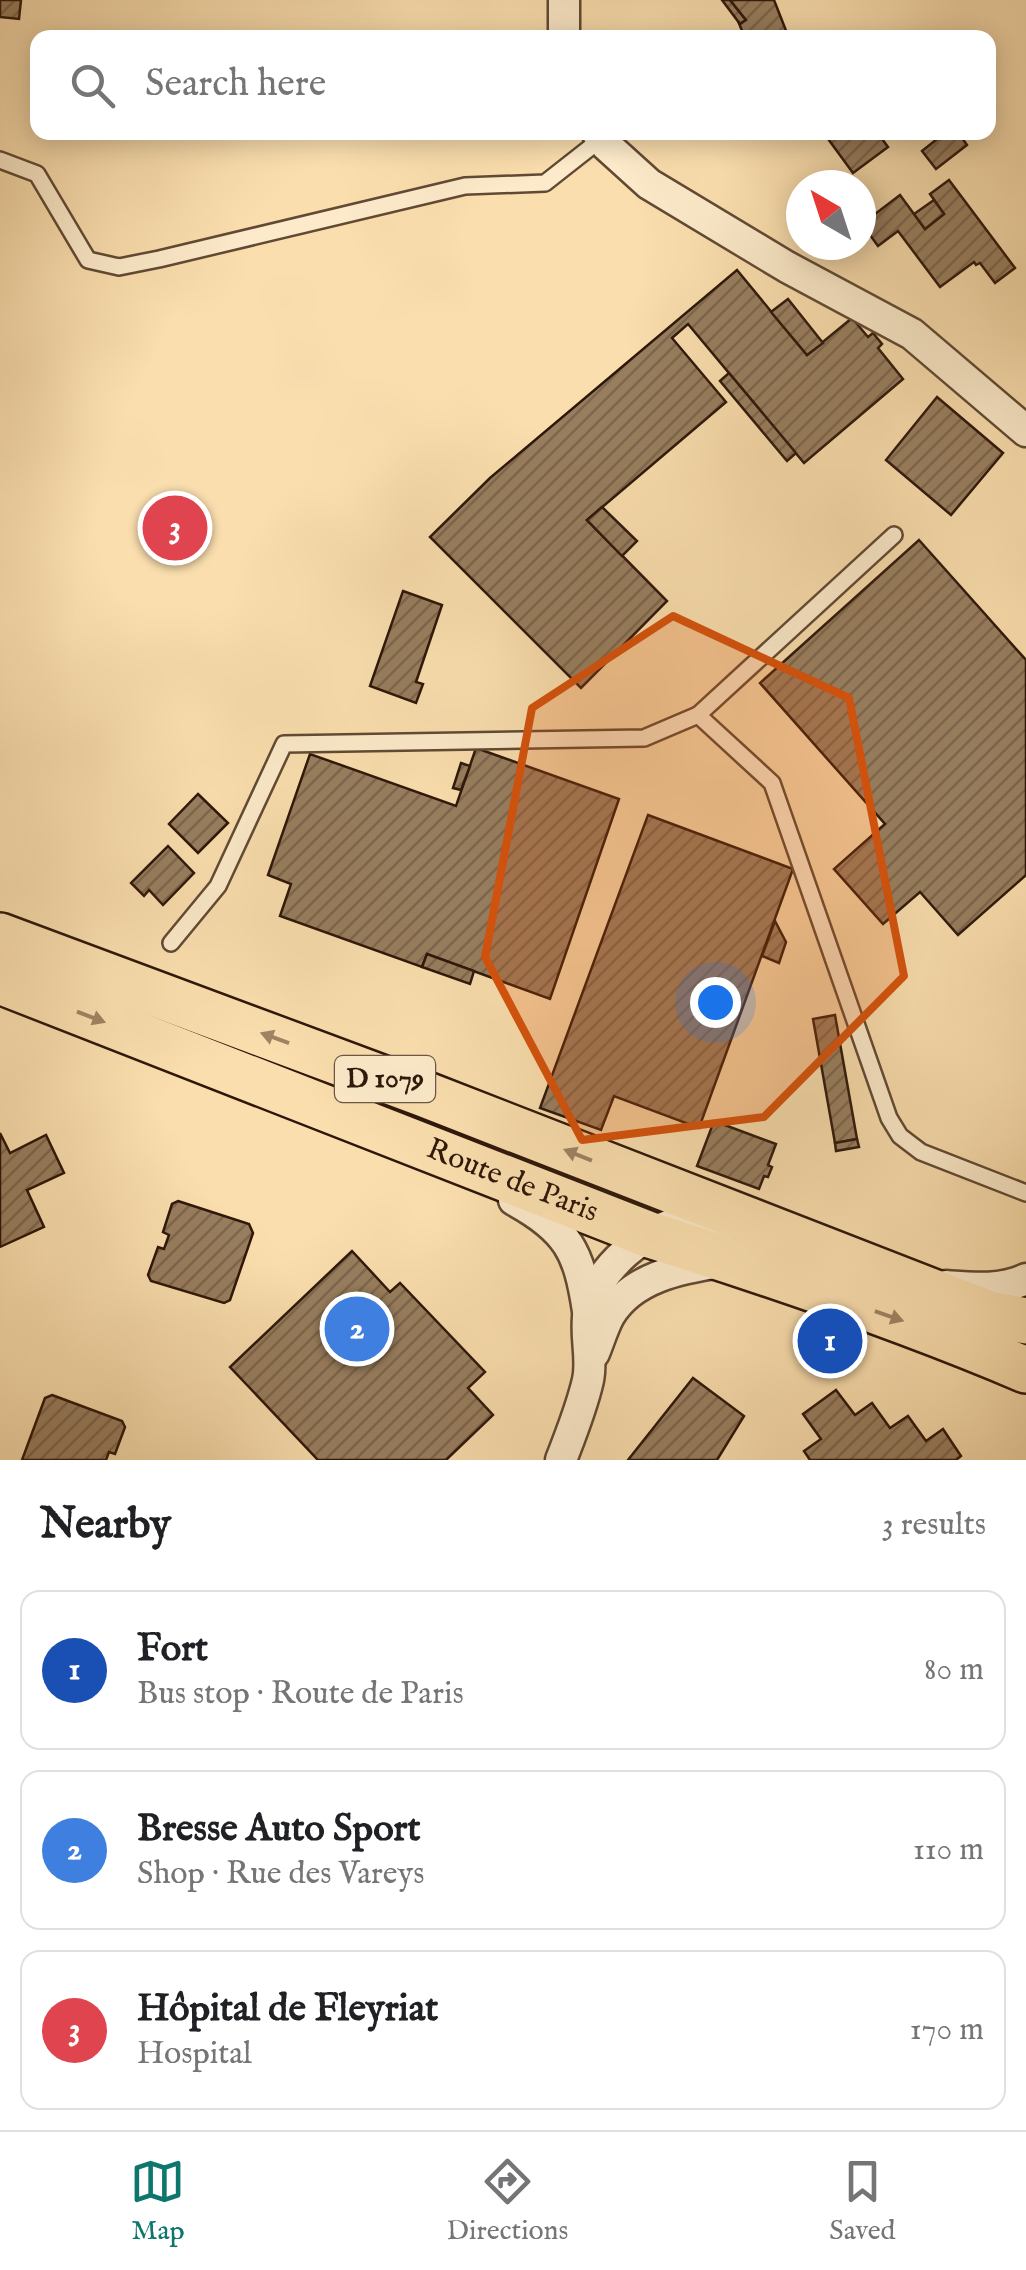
<!DOCTYPE html>
<html lang="en">
<head>
<meta charset="utf-8">
<style>
	:root { --surface:#fff; --page:#f2f2f2; --text:#202124; --muted:#757577; --line:#e0e0e0; --accent:#0f766e }
	body { margin:0; font-family:"IM FELL English",serif; background:var(--page); color:var(--text) }
	.compass { position:absolute; left:786px; top:170px; width:90px; height:90px; border-radius:50%; background:var(--surface); box-shadow:0 5px 25px #0003; rotate:321deg }
	.you { position:absolute; left:715px; top:1002px; width:35px; height:35px; margin:-25px; border:8px solid #fff; border-radius:50%; background:#1a73e8; box-shadow:0 0 0 15px #1a73e833 }
	.badge { display:grid; place-items:center; width:65px; height:65px; border-radius:50%; background:var(--accent); color:#fff; font-size:32px; font-weight:700 }
	.pin { position:absolute; translate:-50% -50%; border:5px solid #fff; box-shadow:0 2px 10px #0006 }
	.list { margin:0; padding:0; list-style:none }
	h2 { display:flex; justify-content:space-between; align-items:center; height:130px; margin:0; padding:0 40px; font-size:42px }
	h2 small { font-size:32px; font-weight:400; color:var(--muted) }
	.list li { display:grid; grid-template-columns:65px 1fr auto; gap:30px; align-items:center; box-sizing:border-box; height:160px; margin:0 20px 20px; padding:0 20px; border:2px solid var(--line); border-radius:20px }
	.list b { display:block; font-size:38px; white-space:nowrap }
	.list p { margin:0; font-size:32px; white-space:nowrap; color:var(--muted) }
	.list em { font-size:32px; font-style:normal; color:var(--muted) }
	.icon { flex:none; width:55px; height:55px; fill:none; stroke:currentColor; stroke-width:2; stroke-linecap:round; stroke-linejoin:round }
	.map { position:relative; flex:none; width:1026px; height:1460px; overflow:hidden }
	.search { position:absolute; background:var(--surface); box-shadow:0 5px 25px #0003; left:30px; right:30px; top:30px; height:110px; display:flex; align-items:center; gap:25px; box-sizing:border-box; padding:0 35px; border-radius:20px; color:var(--muted); font-size:38px }
	.sheet { height:670px; background:var(--surface) }
	nav { display:flex; justify-content:space-around; align-items:center; box-sizing:border-box; height:140px; border-top:2px solid var(--line); background:var(--surface); font-size:28px; color:var(--muted) }
	nav a { display:grid; justify-items:center; gap:5px }
	nav .on { color:var(--accent) }
	.map>svg:first-child { display:block }
	.building { fill:url(#building-hatch); stroke:#2e170a; stroke-width:2.5 }
	.lines { fill:none; stroke-linecap:round; stroke-linejoin:round }
	.lane-casing { stroke:#614933; stroke-width:20 }
	.street-casing { stroke:#614933; stroke-width:35 }
	.primary-casing { stroke:#2e170a; stroke-width:50 }
	.lane { stroke:#fceaca; stroke-width:15 }
	.street { stroke:#fceaca; stroke-width:30 }
	.primary { stroke:#fadeae; stroke-width:45 }
	.oneway { fill:#9e8464 }
	.marked { fill:#d5520c; fill-opacity:0.2; stroke:#d5520c; stroke-width:8; stroke-linejoin:round }
	.labels { text-anchor:middle; dominant-baseline:central; stroke-width:8; stroke-linejoin:round; paint-order:stroke }
	.shield { fill:#fceaca; stroke:#6c5644; stroke-width:2.5 }
	.shield-label { font-size:28px; font-weight:bold; fill:#2e170a }
	.street-label { font-size:30px; fill:#2e170a; stroke:#fceaca }
</style>
</head>
<body>
<div class="map">
<svg width="1026" height="1460" viewBox="0 0 1026 1460">
	<defs>
		<pattern id="building-hatch" width="6" height="6" patternUnits="userSpaceOnUse" patternTransform="scale(2.5)"><rect width="6" height="6" fill="#987e5f"/><path d="M-1 1l2-2M0 6l6-6M5 7l2-2" fill="none" stroke="#7c664d"/></pattern>
	</defs>
	<rect width="100%" height="100%" fill="#fadeae"/>
	<filter id="stains"><feTurbulence type="fractalNoise" baseFrequency=".002" numOctaves="4"/><feColorMatrix values="0 0 0 0 .2 0 0 0 0 .09 0 0 0 0 .02 0 0 0 .5 -.17"/></filter>
	<radialGradient id="worn" r=".72"><stop offset=".6" stop-color="#630" stop-opacity="0"/><stop offset="1" stop-color="#630" stop-opacity=".3"/></radialGradient>
	<!-- building -->
	<g class="building">
		<polygon points="0,0 21,0 19,19 0,17"/>
		<polygon points="722,0 730,0 746,20 740,24"/>
		<polygon points="730,0 774,0 787,33 776,38 745,38 738,21 740,24 746,20"/>
		<polygon points="823,132 877,132 888,147 853,173"/>
		<polygon points="946,132 958,132 967,145 936,169 922,151"/>
		<polygon points="949,180 1015,268 995,283 980,263 976,265 974,262 940,287 898,231 878,246 862,224 900,195 925,229 944,214 930,194"/>
		<polygon points="934,200 944,214 925,229 914,214"/>
		<polygon points="737,270 807,355 852,318 868,337 873,333 882,344 878,348 903,379 804,463 688,324 672,338 726,402 587,520 667,601 581,688 430,537 490,478"/>
		<polygon points="788,299 823,343 807,355 771,312"/>
		<polygon points="729,373 796,453 787,461 720,381"/>
		<polygon points="937,397 1003,453 951,515 886,460"/>
		<polygon points="602,507 637,541 622,556 587,520"/>
		<polygon points="919,540 1026,660 1026,875 958,935 920,892 883,924 834,869 885,824 760,683"/>
		<polygon points="403,591 442,605 416,682 423,684 416,703 370,686"/>
		<polygon points="476,748 619,799 550,999 427,954 422,967 280,916 291,884 268,875 310,754 456,806"/>
		<polygon points="461,763 470,766 461,790 453,788"/>
		<polygon points="198,794 228,823 198,853 169,824"/>
		<polygon points="648,815 793,869 699,1128 614,1096 601,1130 540,1108"/>
		<polygon points="168,846 194,873 163,905 149,890 144,896 131,883"/>
		<polygon points="775,921 786,942 779,963 762,956"/>
		<polygon points="427,954 474,971 470,984 422,967"/>
		<polygon points="835,1015 857,1139 835,1143 813,1019"/>
		<polygon points="714,1121 776,1144 768,1165 772,1167 768,1177 764,1176 759,1189 697,1166"/>
		<polygon points="0,1133 10,1153 46,1135 64,1173 27,1190 44,1227 0,1247"/>
		<polygon points="857,1139 859,1147 836,1151 835,1143"/>
		<polygon points="178,1201 249,1224 253,1233 230,1300 224,1303 151,1281 148,1275 158,1247 164,1249 169,1235 163,1232 172,1204"/>
		<polygon points="352,1251 390,1292 400,1283 485,1372 468,1388 493,1415 446,1460 318,1460 230,1367"/>
		<polygon points="693,1378 744,1416 717,1460 628,1460"/>
		<polygon points="836,1390 855,1415 872,1403 890,1428 908,1416 926,1441 943,1429 961,1456 956,1460 810,1460 804,1451 821,1439 803,1414"/>
		<polygon points="52,1395 122,1421 125,1427 115,1454 109,1452 106,1460 22,1460 45,1398"/>
	</g>
	<g class="lines">
		<defs>
			<g id="lane">
				<polyline points="0,160 37,174 88,260 119,267 159,259 465,186 545,183 601,139"/>
				<polyline points="698,715 894,535"/>
				<polyline points="171,943 218,886 284,744 644,738 698,715 772,783 889,1118 900,1136 921,1152 1026,1193"/>
			</g>
			<g id="street">
				<polyline points="564,0 564,38"/>
				<polyline points="597,132 607,146 649,184 787,267 912,334 1026,431"/>
				<path d="M514 1200C568 1230 579 1251 588 1311"/>
				<path d="M946 1286C973 1288 1001 1291 1026 1279"/>
				<path d="M594 1353C599 1341 603 1327 609 1316 632 1277 681 1268 721 1262"/>
				<path d="M561 1460C571 1434 582 1407 588 1380 593 1357 584 1333 589 1310 596 1269 647 1227 686 1221 699 1219 712 1222 724 1225"/>
			</g>
			<g id="primary">
				<polyline points="0,936 424,1094 989,1314 1026,1321"/>
				<path id="s1" d="M0 981 650 1235C777 1275 904 1318 1026 1370"/>
			</g>
		</defs>
		<!-- lane casing -->
		<use href="#lane" class="lane-casing"/>
		<!-- street casing -->
		<use href="#street" class="street-casing"/>
		<!-- primary casing -->
		<use href="#primary" class="primary-casing"/>
		<!-- lane -->
		<use href="#lane" class="lane"/>
		<!-- street -->
		<use href="#street" class="street"/>
		<!-- primary -->
		<use href="#primary" class="primary"/>
	</g>
	<!-- one-way arrows -->
	<defs><path id="oneway-solid" d="M-6-.8H1V-3.2L6.5 0L1 3.2V.8H-6Z" transform="scale(2.5)"/></defs>
	<g class="oneway">
		<use href="#oneway-solid" transform="translate(91 1017) rotate(21)"/>
		<use href="#oneway-solid" transform="translate(275 1038) rotate(-160)"/>
		<use href="#oneway-solid" transform="translate(578 1155) rotate(-158)"/>
		<use href="#oneway-solid" transform="translate(889 1316) rotate(19)"/>
	</g>
	<!-- marked area -->
	<path class="marked" d="M673 616 849 698 904 976 764 1117 582 1140 485 957 532 708Z"/>
	<g class="labels">
		<!-- shield labels -->
		<rect class="shield" x="335" y="1056" width="100" height="46" rx="8"/>
		<g class="shield-label">
			<text x="385" y="1079">D 1079</text>
		</g>
		<!-- street labels -->
		<g class="street-label">
			<text stroke="none"><textPath href="#s1" startOffset="550">Route de Paris</textPath></text>
		</g>
	</g>
	<rect width="100%" height="100%" filter="url(#stains)"/>
	<rect width="100%" height="100%" fill="url(#worn)"/>
</svg>
<svg class="compass" viewBox="-18 -18 36 36"><path d="M0-13l5 13h-10z" fill="#e53935"/><path d="M0 13l5-13h-10z" fill="#757577"/></svg>
<div class="you"></div>
<div class="pin badge" style="left:830px;top:1341px;background:#1a4fb4">1</div>
<div class="pin badge" style="left:357px;top:1329px;background:#3f7fe0">2</div>
<div class="pin badge" style="left:175px;top:528px;background:#e0444e">3</div>
<div class="search"><svg class="icon" aria-label="search" viewBox="0 0 24 24"><circle cx="10" cy="10" r="6"/><path d="M15 15l6 6"/></svg>Search here</div>
</div>
<section class="sheet">
<h2>Nearby<small>3 results</small></h2>
<ul class="list">
<li><span class="badge" style="background:#1a4fb4">1</span><div><b>Fort</b><p>Bus stop · Route de Paris</p></div><em>80 m</em></li>
<li><span class="badge" style="background:#3f7fe0">2</span><div><b>Bresse Auto Sport</b><p>Shop · Rue des Vareys</p></div><em>110 m</em></li>
<li><span class="badge" style="background:#e0444e">3</span><div><b>Hôpital de Fleyriat</b><p>Hospital</p></div><em>170 m</em></li>
</ul>
</section>
<nav>
<a class="on"><svg class="icon" aria-label="map" viewBox="0 0 24 24"><path d="M3 6l6-2 6 2 6-2v14l-6 2-6-2-6 2zM9 4v14M15 6v14"/></svg>Map</a>
<a><svg class="icon" aria-label="directions" viewBox="0 0 24 24"><path d="M12 3l9 9-9 9-9-9zM9 14v-3h6M13 9l2 2-2 2"/></svg>Directions</a>
<a><svg class="icon" aria-label="saved" viewBox="0 0 24 24"><path d="M7 4h10v16l-5-4-5 4z"/></svg>Saved</a>
</nav>
</body>
</html>
